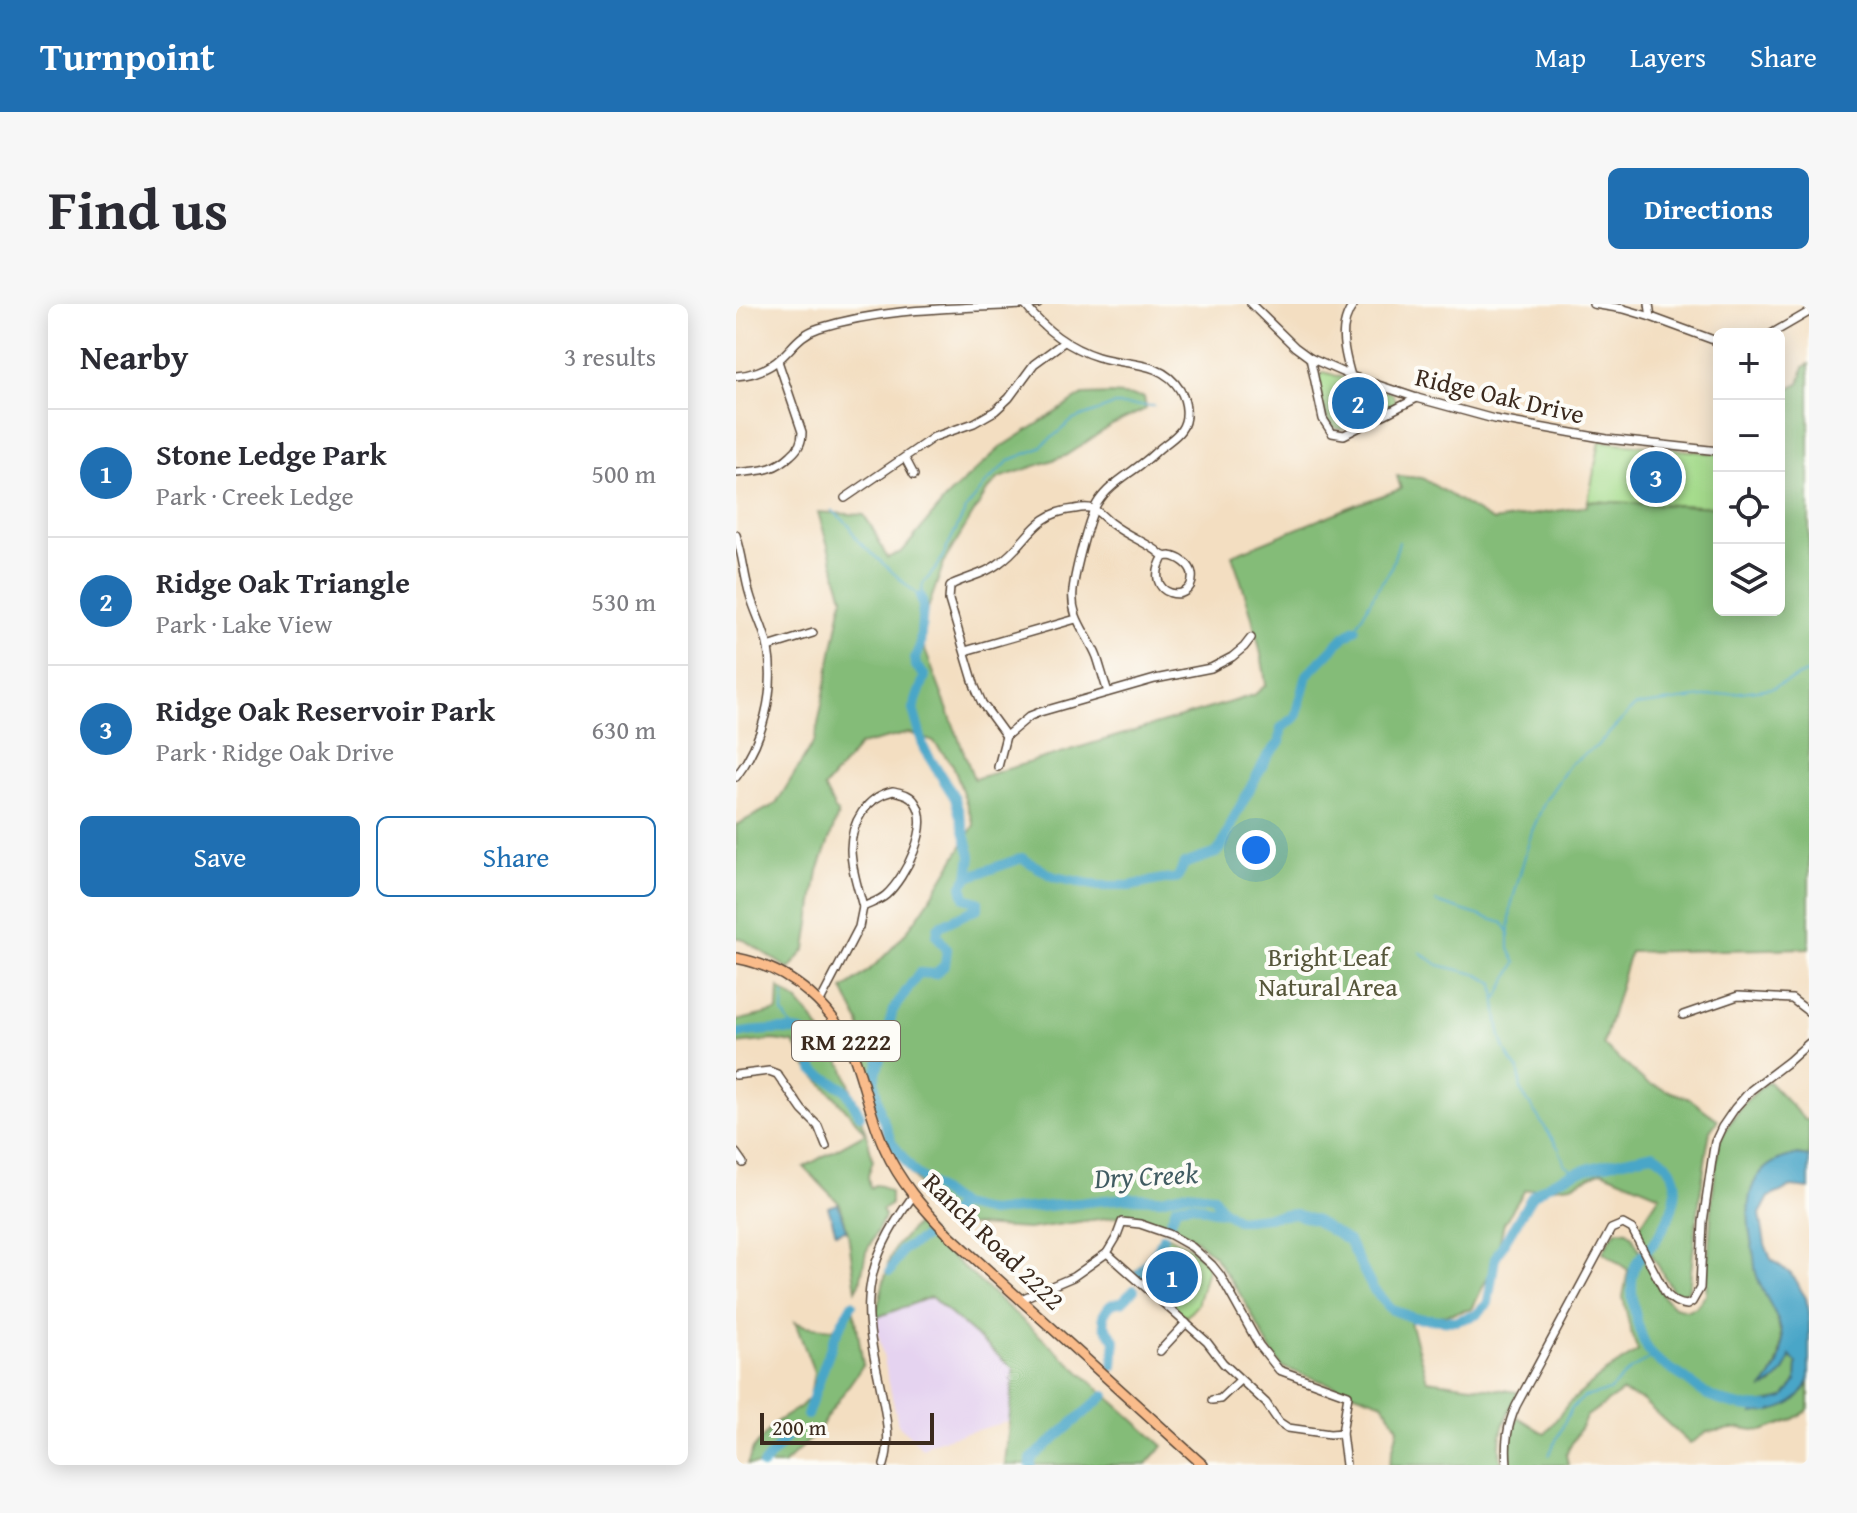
<!DOCTYPE html>
<html lang="en">
<head>
<meta charset="utf-8">
<style>
	:root { --surface:#fff; --page:#f7f7f7; --text:#2b2b33; --muted:#7c7c81; --line:#e1e1e2; --accent:#1f6fb2 }
	body { margin:0; font-family:"Gentium Book Plus",serif; background:var(--page); color:var(--text) }
	.controls { position:absolute; right:24px; top:24px; display:grid; overflow:hidden; border-radius:12px; box-shadow:0 4px 20px #0003 }
	.controls button { width:72px; height:72px; display:grid; place-items:center; padding:0; border:0; border-bottom:2px solid var(--line); background:var(--surface); color:var(--text); font:40px sans-serif }
	.scale { position:absolute; left:24px; bottom:20px; width:174px; box-sizing:border-box; padding-left:8px; border:4px solid #3b2a1e; border-top:0; font-size:22px; line-height:28px; white-space:nowrap; color:#3b2a1e; -webkit-text-stroke:6px #fdfcf7; paint-order:stroke }
	.you { position:absolute; left:520px; top:546px; width:28px; height:28px; margin:-20px; border:6px solid #fff; border-radius:50%; background:#1a73e8; box-shadow:0 0 0 12px #1a73e833 }
	.badge { display:grid; place-items:center; width:52px; height:52px; border-radius:50%; background:var(--accent); color:#fff; font-size:26px; font-weight:700 }
	.pin { position:absolute; translate:-50% -50%; border:4px solid #fff; box-shadow:0 2px 8px #0006 }
	.list { margin:0; padding:0; list-style:none }
	h2 { display:flex; justify-content:space-between; align-items:center; height:104px; margin:0; padding:0 32px; font-size:34px }
	h2 small { font-size:26px; font-weight:400; color:var(--muted) }
	.list li { display:grid; grid-template-columns:52px 1fr auto; gap:24px; align-items:center; box-sizing:border-box; height:128px; padding:0 32px; border-top:2px solid var(--line) }
	.list b { display:block; font-size:30px; white-space:nowrap }
	.list p { margin:0; font-size:26px; white-space:nowrap; color:var(--muted) }
	.list em { font-size:26px; font-style:normal; color:var(--muted) }
	.actions { display:flex; gap:16px; padding:24px 32px }
	.actions a { flex:1; padding:18px 0; border:2px solid var(--accent); border-radius:12px; text-align:center; font-size:28px; color:var(--accent) }
	.actions .main { background:var(--accent); color:#fff }
	.icon { flex:none; width:44px; height:44px; fill:none; stroke:currentColor; stroke-width:2; stroke-linecap:round; stroke-linejoin:round }
	.map { position:relative; flex:none; width:1073px; height:1161px; overflow:hidden; border-radius:12px }
	header { display:flex; align-items:center; gap:48px; box-sizing:border-box; height:112px; padding:0 40px; background:var(--accent); color:#fff }
	header strong { font-size:38px }
	nav { display:flex; gap:44px; margin-inline-start:auto; font-size:28px }
	.intro { display:flex; align-items:center; justify-content:space-between; box-sizing:border-box; height:192px; padding:0 48px }
	h1 { margin:0; font-size:56px }
	.button { padding:20px 36px; border-radius:12px; background:var(--accent); color:#fff; font-size:28px; font-weight:700 }
	main { display:flex; gap:48px; padding:0 48px }
	aside { flex:1; background:var(--surface); border-radius:12px; box-shadow:0 4px 20px #0003 }
	.map>svg:first-child { display:block }
	.built { fill:#e5d3f0 }
	.green { fill:#a6dc8d; stroke:#708356; stroke-width:2 }
	.forest { fill:#84bc78; stroke:#60734b; stroke-width:2 }
	.water { fill:#49a6c8; stroke:#426873; stroke-width:2 }
	.lines { fill:none; stroke-linecap:round; stroke-linejoin:round }
	.stream { stroke:#49a6c8; stroke-width:2 }
	.river { stroke:#49a6c8; stroke-width:10 }
	.minor-casing { stroke:#574536; stroke-width:10 }
	.major-casing { stroke:#574536; stroke-width:12 }
	.minor { stroke:#fff; stroke-width:7 }
	.major { stroke:#fabc8b; stroke-width:9 }
	.labels { text-anchor:middle; dominant-baseline:central; stroke-width:8; stroke-linejoin:round; paint-order:stroke }
	.shield { fill:#fdfcf7; stroke:#75695f; stroke-width:2 }
	.shield-label { font-size:24px; font-weight:bold; fill:#3b2a1e }
	.street-label { font-size:26px; fill:#3b2a1e; stroke:#fdfcf7 }
	.park-label { font-size:26px; fill:#56563a; stroke:#fdfcf7 }
	.water-label { font-size:28px; font-style:italic; fill:#415c62; stroke:#fdfcf7 }
</style>
</head>
<body>
<header>
<strong>Turnpoint</strong>
<nav><a>Map</a><a>Layers</a><a>Share</a></nav>
</header>
<div class="intro"><h1>Find us</h1><a class="button">Directions</a></div>
<main>
<aside>
<h2>Nearby<small>3 results</small></h2>
<ul class="list">
<li><span class="badge">1</span><div><b>Stone Ledge Park</b><p>Park · Creek Ledge</p></div><em>500 m</em></li>
<li><span class="badge">2</span><div><b>Ridge Oak Triangle</b><p>Park · Lake View</p></div><em>530 m</em></li>
<li><span class="badge">3</span><div><b>Ridge Oak Reservoir Park</b><p>Park · Ridge Oak Drive</p></div><em>630 m</em></li>
</ul>
<div class="actions"><a class="main">Save</a><a>Share</a></div>
</aside>
<div class="map">
<svg width="1073" height="1161" viewBox="0 0 1073 1161">
	<rect width="100%" height="100%" fill="#fdfcf7"/>
	<filter id="ink" filterUnits="userSpaceOnUse"><feTurbulence type="fractalNoise" baseFrequency=".0125" numOctaves="2"/><feDisplacementMap in="SourceGraphic" scale="16" xChannelSelector="R" yChannelSelector="G"/><feConvolveMatrix kernelMatrix="1 2 1 2 8 2 1 2 1" color-interpolation-filters="sRGB"/></filter>
	<filter id="wash" filterUnits="userSpaceOnUse"><feTurbulence type="fractalNoise" baseFrequency=".006" numOctaves="4" result="noise"/><feDisplacementMap in="SourceGraphic" scale="32" xChannelSelector="R" yChannelSelector="G"/><feGaussianBlur stdDeviation="1.8" result="paint"/><feColorMatrix in="noise" values="0 0 0 0 0 0 0 0 0 0 0 0 0 0 0 0 0 1.4 0 .05"/><feComposite in="paint" operator="in"/></filter>
	<g filter="url(#wash)">
		<rect width="100%" height="100%" fill="#f3dec1"/>
		<!-- built -->
		<polygon class="built" points="195,993 278,1065 273,1117 194,1139 187,1145 162,1120 139,1014"/>
		<!-- green -->
		<g class="green">
			<path d="M588 68 656 89 659 97 656 101 611 124C587 133 587 94 582 77L584 73Z"/>
			<polygon points="864,137 983,150 983,203 852,197"/>
			<polygon points="432,932 452,943 472,961 461,1001 450,1013 398,968"/>
		</g>
		<!-- forest -->
		<g class="forest">
			<path d="M1073 60V644L894 648 867 741 911 779 954 795 982 816 974 827 971 844 960 920 954 977 952 987 945 989 937 987 901 926 924 891 866 867 836 881 789 886 768 919 759 958 736 1005 674 1018 691 1076 782 1088C770 1113 759 1132 766 1161H653L662 1124 647 1099 546 1063 534 1045 508 996 478 952 454 931 405 912H384L292 925 221 921 204 908 165 857 148 820 134 770 123 718 107 685C170 646 202 583 238 521L217 461 198 438 173 429 124 441 88 484 102 511 82 567 70 645 53 665 5 634H0V521L40 500 79 436 107 293 82 208 128 211 137 225 151 254 166 248 213 191 264 144 347 91 375 90 408 93 410 105 376 121 329 152 263 174 251 187 209 256 183 330 238 475 518 391 530 381C525 337 511 293 496 251L619 201 665 185 661 172 686 174 757 217 851 202 852 197 983 203V306H1043V88L1063 80 1068 63Z"/>
			<polygon points="43,684 62,698 78,717 107,762 130,829 137,856 132,872 134,884 139,881 145,882 154,888 154,901 146,906 149,912 130,948 124,979 120,986 112,929 104,900 68,863 130,829 99,793 72,765 58,739 38,736 0,740 0,717 42,707"/>
			<path d="M1032 777 1069 816H1073V853L1060 851 1027 866C1025 894 1018 930 1019 958 1020 973 1027 984 1034 998 1050 1030 1049 1055 1028 1084L1037 1080 1054 1050 1061 1060 1060 1078 1048 1094 1020 1101 1018 1109 1071 1083 1073 1077V1103L1071 1107 1054 1117 1026 1127 1004 1124 971 1128 954 1140 906 1096 886 1088 851 1112 830 1150 832 1161H775L773 1138 782 1113 809 1130 832 1100 868 1069 902 1047 895 1029 887 993 892 966 867 948 875 933 882 926 891 927 896 932 928 993 938 1003 951 1006 960 1003 970 990 976 896 983 838 991 823 1009 798Z"/>
			<polygon points="183,917 208,946 427,1142 410,1161 269,1161 278,1065 195,993 139,1014 153,956 160,942"/>
			<polygon points="117,1005 120,1015 127,1061 90,1114 82,1128 47,1161 11,1161 17,1145 40,1118 64,1103 74,1093 78,1068 59,1018 69,1022 97,1025"/>
		</g>
		<!-- water -->
		<g class="water">
			<path d="M1060 851 1073 853V885L1055 883 1033 893 1024 910 1029 940 1035 955 1055 970 1070 994 1073 1008V1077C1062 1103 1042 1107 1017 1110L1020 1101 1048 1094 1060 1078 1061 1060 1054 1052C1051 1068 1042 1078 1026 1085 1039 1070 1047 1055 1046 1035 1045 1011 1027 993 1021 972 1018 964 1019 955 1017 947 1008 904 1007 860 1060 851Z"/>
			<polygon points="102,900 110,926 100,929 92,903"/>
		</g>
		<g class="lines">
			<!-- stream -->
			<g class="stream">
				<polyline points="96,206 114,222 121,236 184,293"/>
				<polyline points="185,293 187,280 202,262 230,205 252,177 274,156 302,145 337,116 378,101 418,102"/>
				<polyline points="619,325 641,285 654,267 663,238"/>
				<polyline points="700,598 767,619 773,628 773,645 780,659 761,695"/>
				<polyline points="773,628 775,602 796,527 809,497 834,460 861,442 899,402 1036,384 1073,368"/>
				<path d="M684 648 702 661 740 670 758 679C762 709 760 744 783 766L785 787 823 845 829 861 841 868"/>
				<polyline points="48,690 47,709 58,727"/>
				<polyline points="813,1151 835,1105 848,1093 873,1087 894,1066 917,1052"/>
			</g>
			<!-- river -->
			<g class="river">
				<path d="M185 293 187 303 184 342 179 354 180 362 189 372 177 405 188 445 219 494 235 552 232 573 226 582 229 594 242 598V604L206 621 202 624 201 632 211 645 209 661 199 670 183 669 157 706 138 777 144 808 156 839 178 868 223 901 254 908 391 894 425 895 450 889 477 892 485 904 501 916 559 910 580 917 612 937 637 985 655 1005 677 1014 720 1017 740 1011 752 999 759 954 795 894C824 865 879 859 917 850 956 870 937 912 917 940 912 946 905 951 901 958 889 980 901 1034 917 1052 925 1060 938 1067 947 1073 957 1080 967 1090 978 1094 994 1101 1015 1105 1032 1103"/>
				<polyline points="232,573 286,554 318,573 363,582 394,582 427,575 438,575 442,573 448,560 480,549 486,542 498,514 531,453 544,438 545,424 560,413 571,371 608,333 619,325"/>
				<path d="M0 730C13 727 56 723 67 729 70 731 74 736 76 738L77 766 110 786 124 811"/>
				<polyline points="208,916 223,901"/>
				<path d="M433 922 440 903C463 895 468 910 489 907"/>
				<polyline points="154,967 166,946 191,932"/>
				<polyline points="409,974 404,968 423,943 427,933"/>
				<path d="M377 1062 379 1036 369 1022 367 1012C372 1003 375 998 386 998L398 986"/>
				<polyline points="71,1111 98,1034 116,1000"/>
				<polyline points="27,1161 56,1127"/>
				<polyline points="295,1161 295,1155 369,1091"/>
			</g>
		</g>
	</g>
	<g filter="url(#ink)">
		<g class="lines">
			<defs>
				<g id="minor">
					<polyline points="515,0 559,43 574,54 615,72 681,94 758,115 871,135 983,147"/>
					<polyline points="857,0 888,5 915,13 983,38"/>
					<polyline points="913,0 915,13"/>
					<path d="M289 1C308 25 333 44 362 53 391 62 426 56 444 86 451 98 453 115 445 126 440 133 433 137 427 142 420 147 415 153 408 158 392 171 373 181 362 198 353 211 339 268 337 286 334 315 351 328 361 353 365 365 368 377 372 388"/>
					<polyline points="1035,30 1073,8"/>
					<polyline points="574,54 587,115 596,129 608,131 681,94"/>
					<path d="M0 72C14 71 29 66 40 58 56 46 61 31 83 24 154 2 228 5 302 0"/>
					<path d="M615 72C608 47 601 22 618 0"/>
					<polyline points="169,154 178,171"/>
					<path d="M0 169C24 166 37 168 55 151 63 144 66 138 66 128L42 57"/>
					<polyline points="109,194 198,133 238,119 259,107 273,94 298,60 328,38"/>
					<path d="M0 231C7 251 8 272 14 291 19 309 29 326 32 344 40 387 27 438 0 473"/>
					<polyline points="32,343 77,329"/>
					<polyline points="229,347 340,315"/>
					<path d="M270 432 246 399 239 383 213 296 214 283 217 280C232 273 249 270 262 260 293 239 296 209 339 205 344 204 352 203 357 205 364 208 370 216 376 220 389 230 404 236 418 245 422 247 424 251 428 252 430 253 432 252 434 252 443 253 455 261 456 270 460 303 403 293 428 252"/>
					<polyline points="262,463 270,432 294,412 304,408 419,375 475,364 496,353 508,343 515,334"/>
					<path d="M157 487C165 489 174 490 179 498 196 522 169 574 150 591 143 597 135 599 127 603 122 584 115 564 115 545 115 519 130 493 157 487Z"/>
					<polyline points="84,698 123,623 127,603"/>
					<polyline points="947,711 1002,692 1056,695 1073,708"/>
					<polyline points="0,771 33,767 41,770 66,806 82,822 90,842"/>
					<polyline points="0,849 7,859"/>
					<polyline points="371,949 471,1038 487,1059 530,1099 543,1118 552,1124 594,1130 606,1129"/>
					<polyline points="285,995 337,973 371,949 380,934 386,918 404,920 433,930 456,943 476,961 484,971 523,1041 543,1066 612,1091 606,1129 610,1161"/>
					<polyline points="424,1047 450,1019"/>
					<polyline points="476,1096 484,1095 504,1076"/>
					<path d="M148 1161C156 1135 149 1107 144 1081 138 1053 131 1022 133 994 135 956 155 922 177 892"/>
					<path d="M771 1161C769 1139 771 1122 780 1102L875 925 887 920 896 925 930 990C937 996 941 1000 951 1001L956 998 964 984 967 918 977 849 979 838 986 823 999 804 1015 786 1053 757 1073 739"/>
				</g>
				<path id="major" d="M0 654C55 664 102 705 120 758 130 787 136 817 149 845 164 878 186 903 211 929L467 1161"/>
			</defs>
			<!-- minor casing -->
			<use href="#minor" class="minor-casing"/>
			<!-- major casing -->
			<use href="#major" class="major-casing"/>
			<!-- minor -->
			<use href="#minor" class="minor"/>
			<!-- major -->
			<use href="#major" class="major"/>
		</g>
	</g>
	<g class="labels">
		<!-- shield labels -->
		<rect class="shield" x="56" y="717" width="108" height="40" rx="6"/>
		<g class="shield-label">
			<text x="110" y="737">RM 2222</text>
		</g>
		<!-- street labels -->
		<g class="street-label">
			<text transform="translate(764 91) rotate(13)">Ridge Oak Drive</text>
			<text transform="translate(258 937) rotate(44)">Ranch Road 2222</text>
		</g>
		<!-- park labels -->
		<g class="park-label">
			<text x="592" y="652">Bright Leaf<tspan x="592" dy="30">Natural Area</tspan></text>
		</g>
		<!-- water labels -->
		<g class="water-label">
			<text transform="translate(410 871) rotate(-3)">Dry Creek</text>
		</g>
	</g>
</svg>
<div class="controls">
<button>+</button>
<button>−</button>
<button><svg class="icon" aria-label="locate" viewBox="0 0 24 24"><circle cx="12" cy="12" r="6"/><path d="M12 2v4M12 18v4M2 12h4M18 12h4"/></svg></button>
<button><svg class="icon" aria-label="layers" viewBox="0 0 24 24"><path d="M12 4l9 5-9 5-9-5zM3 14l9 5 9-5"/></svg></button>
</div>
<div class="scale">200 m</div>
<div class="you"></div>
<div class="pin badge" style="left:436px;top:973px">1</div>
<div class="pin badge" style="left:622px;top:99px">2</div>
<div class="pin badge" style="left:920px;top:173px">3</div>
</div>
</main>
</body>
</html>
